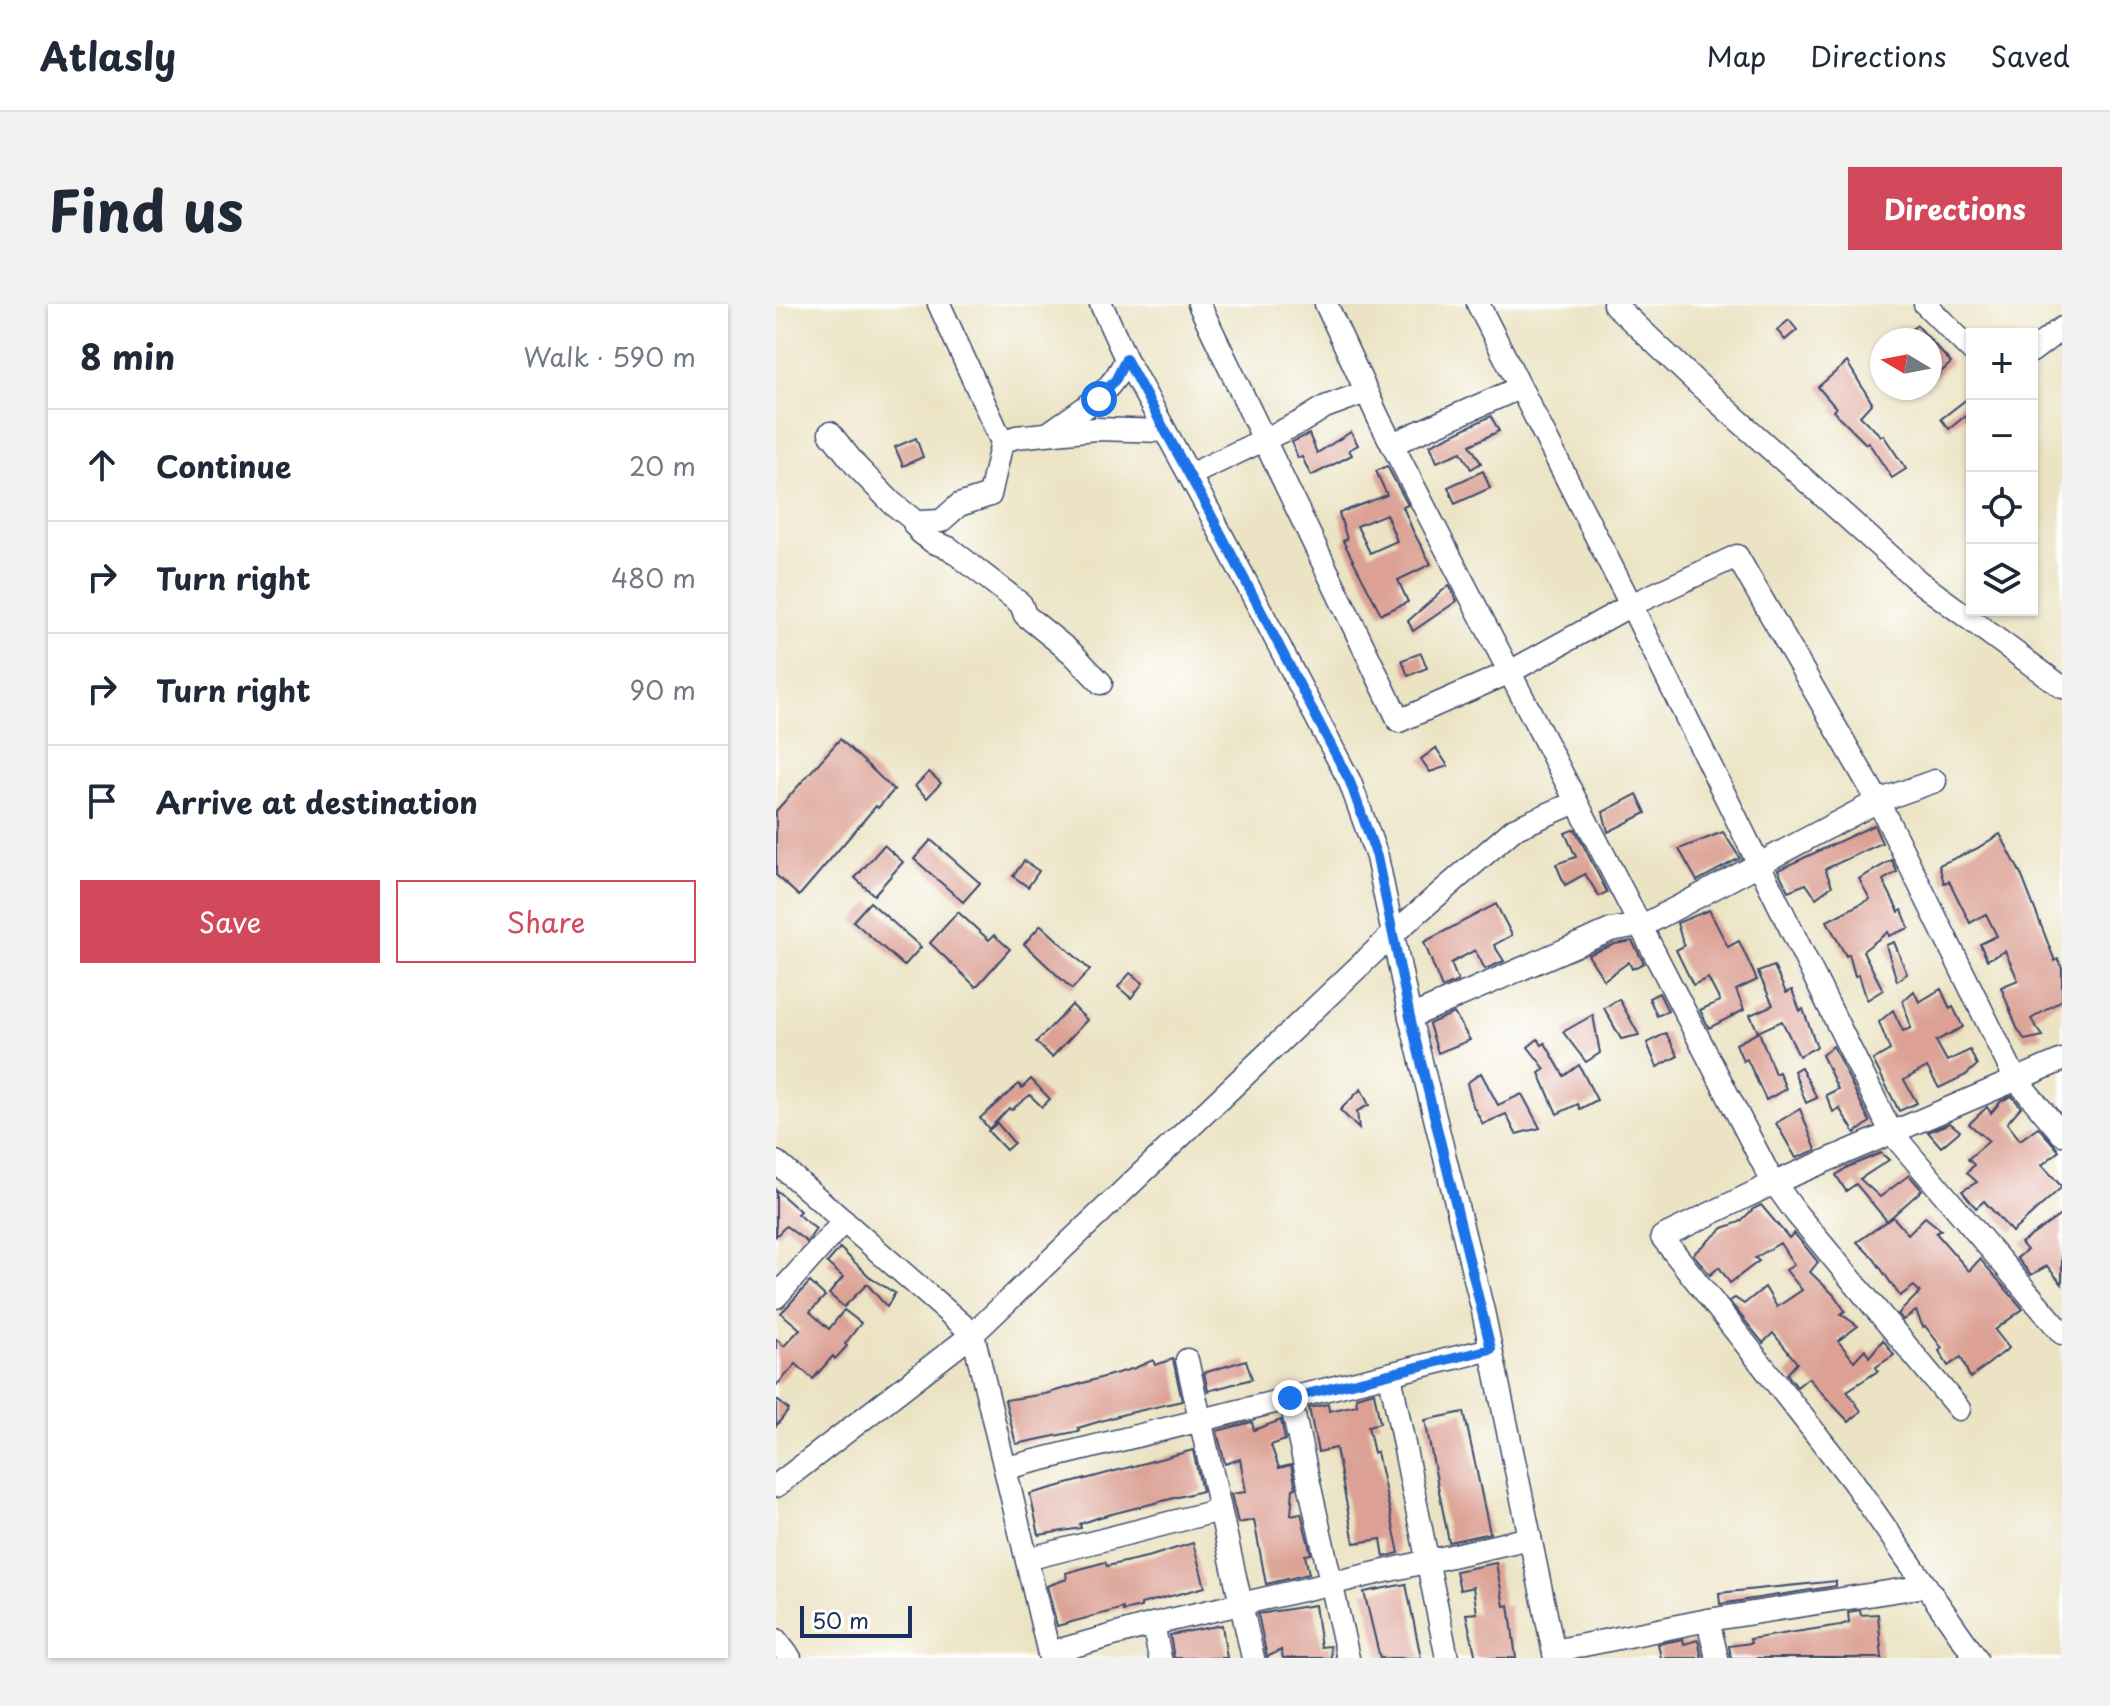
<!DOCTYPE html>
<html lang="en">
<head>
<meta charset="utf-8">
<style>
	:root { --surface:#fff; --page:#f2f2f3; --text:#1f2937; --muted:#747a83; --line:#e0e1e3; --accent:#d1495b }
	body { margin:0; font-family:"Playpen Sans",sans-serif; background:var(--page); color:var(--text) }
	.controls { position:absolute; right:24px; top:24px; display:grid; overflow:hidden; border-radius:0px; box-shadow:0 2px 6px #0004 }
	.controls button { width:72px; height:72px; display:grid; place-items:center; padding:0; border:0; border-bottom:2px solid var(--line); background:var(--surface); color:var(--text); font:40px sans-serif }
	.compass { position:absolute; left:1094px; top:24px; width:72px; height:72px; border-radius:50%; background:var(--surface); box-shadow:0 2px 6px #0004; rotate:280deg }
	.scale { position:absolute; left:24px; bottom:20px; width:112px; box-sizing:border-box; padding-left:8px; border:4px solid #1b2f5e; border-top:0; font-size:22px; line-height:28px; white-space:nowrap; color:#1b2f5e; -webkit-text-stroke:6px #fff; paint-order:stroke }
	.stop { position:absolute; width:24px; height:24px; margin:-18px; border:6px solid #1a73e8; border-radius:50%; background:#fff }
	.stop.end { background:#1a73e8; border-color:#fff; box-shadow:0 2px 8px #0008 }
	.list { margin:0; padding:0; list-style:none }
	h2 { display:flex; justify-content:space-between; align-items:center; height:104px; margin:0; padding:0 32px; font-size:34px }
	h2 small { font-size:26px; font-weight:400; color:var(--muted) }
	.list li { display:grid; grid-template-columns:52px 1fr auto; gap:24px; align-items:center; box-sizing:border-box; height:112px; padding:0 32px; border-top:2px solid var(--line) }
	.list b { display:block; font-size:30px; white-space:nowrap }
	.list em { font-size:26px; font-style:normal; color:var(--muted) }
	.actions { display:flex; gap:16px; padding:24px 32px }
	.actions a { flex:1; padding:18px 0; border:2px solid var(--accent); border-radius:0px; text-align:center; font-size:28px; color:var(--accent) }
	.actions .main { background:var(--accent); color:#fff }
	.icon { flex:none; width:44px; height:44px; fill:none; stroke:currentColor; stroke-width:2; stroke-linecap:round; stroke-linejoin:round }
	.map { position:relative; flex:none; width:1286px; height:1354px; overflow:hidden; border-radius:0px }
	header { display:flex; align-items:center; gap:48px; box-sizing:border-box; height:112px; padding:0 40px; background:var(--surface); border-bottom:2px solid var(--line) }
	header strong { font-size:38px }
	nav { display:flex; gap:44px; margin-inline-start:auto; font-size:28px }
	.intro { display:flex; align-items:center; justify-content:space-between; box-sizing:border-box; height:192px; padding:0 48px }
	h1 { margin:0; font-size:56px }
	.button { padding:20px 36px; border-radius:0px; background:var(--accent); color:#fff; font-size:28px; font-weight:700 }
	main { display:flex; gap:48px; padding:0 48px }
	aside { flex:1; background:var(--surface); border-radius:0px; box-shadow:0 2px 6px #0004 }
	.map>svg:first-child { display:block }
	.building { fill:#dca194; fill-rule:evenodd }
	.lines { fill:none; stroke-linecap:round; stroke-linejoin:round }
	.minor-casing { stroke:#3a4a6d; stroke-width:25 }
	.minor { stroke:#fff; stroke-width:22 }
	.route { stroke:#1a73e8; stroke-width:10 }
</style>
</head>
<body>
<header>
<strong>Atlasly</strong>
<nav><a>Map</a><a>Directions</a><a>Saved</a></nav>
</header>
<div class="intro"><h1>Find us</h1><a class="button">Directions</a></div>
<main>
<aside>
<h2>8 min<small>Walk · 590 m</small></h2>
<ul class="list">
<li><svg class="icon" aria-label="ahead" viewBox="0 0 24 24"><path d="M12 20V5M6 11l6-6 6 6"/></svg><div><b>Continue</b></div><em>20 m</em></li>
<li><svg class="icon" aria-label="right" viewBox="0 0 24 24"><path d="M7 20v-9h11M14 6l5 5-5 5"/></svg><div><b>Turn right</b></div><em>480 m</em></li>
<li><svg class="icon" aria-label="right" viewBox="0 0 24 24"><path d="M7 20v-9h11M14 6l5 5-5 5"/></svg><div><b>Turn right</b></div><em>90 m</em></li>
<li><svg class="icon" aria-label="arrive" viewBox="0 0 24 24"><path d="M6 21V4h12l-3 4 3 4H6"/></svg><div><b>Arrive at destination</b></div></li>
</ul>
<div class="actions"><a class="main">Save</a><a>Share</a></div>
</aside>
<div class="map">
<svg width="1286" height="1354" viewBox="0 0 1286 1354">
	<rect width="100%" height="100%" fill="#fff"/>
	<filter id="ink" filterUnits="userSpaceOnUse"><feTurbulence type="fractalNoise" baseFrequency=".0125" numOctaves="2"/><feDisplacementMap in="SourceGraphic" scale="16" xChannelSelector="R" yChannelSelector="G"/><feConvolveMatrix kernelMatrix="1 2 1 2 8 2 1 2 1" color-interpolation-filters="sRGB"/></filter>
	<filter id="wash" filterUnits="userSpaceOnUse"><feTurbulence type="fractalNoise" baseFrequency=".006" numOctaves="4" result="noise"/><feDisplacementMap in="SourceGraphic" scale="32" xChannelSelector="R" yChannelSelector="G"/><feGaussianBlur stdDeviation="1.8" result="paint"/><feColorMatrix in="noise" values="0 0 0 0 0 0 0 0 0 0 0 0 0 0 0 0 0 1.4 0 .05"/><feComposite in="paint" operator="in"/></filter>
	<g filter="url(#wash)">
		<rect width="100%" height="100%" fill="#ebe3c3"/>
		<g id="blocks">
			<!-- building -->
			<g class="building">
				<polygon points="1013,16 1021,26 1009,36 1001,26"/>
				<polygon points="1141,21 1175,59 1154,78 1154,36 1121,36"/>
				<polygon points="1071,58 1096,99 1084,112 1105,132 1107,131 1130,165 1116,174 1092,138 1090,140 1057,107 1060,104 1042,83"/>
				<polygon points="1196,91 1196,123 1189,112 1173,125 1165,115"/>
				<polygon points="715,112 723,127 694,141 705,159 695,165 685,148 661,158 654,141"/>
				<polygon points="575,128 582,141 573,146 576,151 535,172 526,153 522,154 516,138 533,130 541,149"/>
				<polygon points="140,134 147,153 127,162 119,143"/>
				<path d="M611 162 632 201 627 203 637 227 655 260 622 276 632 298 605 310 567 237 571 235 563 209 611 191 600 167ZM610 210 621 237 594 249 581 222Z"/>
				<polygon points="707,167 714,184 679,200 672,183"/>
				<polygon points="673,281 681,297 637,327 632,317"/>
				<polygon points="645,349 651,364 632,372 626,356"/>
				<polygon points="64,435 118,486 102,504 100,502 23,592 0,571 0,507"/>
				<polygon points="660,444 672,462 654,468 645,455"/>
				<polygon points="153,468 165,479 151,494 139,482"/>
				<polygon points="861,490 870,509 832,528 827,508"/>
				<polygon points="1098,521 1106,539 1049,565 1056,582 1040,594 1030,580 1012,587 1002,566"/>
				<polygon points="799,525 831,588 823,592 809,570 789,581 785,572 780,560 800,553 789,529"/>
				<polygon points="947,528 964,554 921,577 903,545"/>
				<polygon points="1224,530 1245,570 1279,657 1282,655 1286,664 1286,696 1255,715 1267,732 1249,736 1241,724 1225,683 1242,676 1229,647 1211,656 1204,640 1221,632 1210,610 1194,619 1173,577 1168,579 1163,561 1200,545"/>
				<polygon points="155,536 204,579 187,598 138,555"/>
				<polygon points="108,541 127,558 98,591 79,574"/>
				<polygon points="1116,556 1121,568 1107,576 1123,608 1126,606 1133,624 1113,632 1112,628 1087,647 1107,686 1091,696 1083,671 1079,672 1073,650 1070,652 1051,617 1094,595 1083,575"/>
				<polygon points="248,557 263,567 252,583 237,572"/>
				<polygon points="94,598 145,643 128,662 77,617"/>
				<polygon points="720,600 736,631 718,641 728,657 709,665 699,646 675,659 682,677 666,684 648,638"/>
				<polygon points="933,606 952,643 963,637 981,676 960,686 968,706 933,724 924,706 944,697 932,674 917,681 900,646 908,642 901,619"/>
				<polygon points="182,608 213,636 218,631 234,645 200,683 154,639"/>
				<polygon points="265,621 314,666 296,685 248,640"/>
				<polygon points="856,637 868,659 856,665 853,658 828,676 812,651 839,640"/>
				<polygon points="1118,638 1131,670 1121,677 1110,641"/>
				<polygon points="998,662 1010,689 1016,686 1024,707 1027,705 1041,743 1023,752 1006,717 982,728 974,711 997,701 982,668"/>
				<polygon points="354,669 367,679 355,694 342,683"/>
				<polygon points="1165,685 1174,705 1177,703 1187,723 1160,737 1171,757 1194,746 1201,761 1190,771 1163,784 1151,763 1128,776 1141,799 1123,807 1097,756 1114,746 1103,718 1117,706 1127,727 1135,724 1127,697 1138,687 1143,698"/>
				<polygon points="883,689 892,707 881,712 873,694"/>
				<polygon points="843,695 863,731 845,735 828,704"/>
				<polygon points="296,701 311,716 276,753 260,738"/>
				<polygon points="678,709 694,736 662,749 653,720"/>
				<polygon points="817,711 824,749 810,758 787,728"/>
				<polygon points="983,728 999,770 1003,768 1010,785 990,796 971,755 967,757 960,740"/>
				<polygon points="890,729 902,752 881,763 871,739"/>
				<polygon points="762,735 766,741 769,739 788,772 803,761 821,796 804,805 802,800 781,810 763,769 769,765 752,743"/>
				<polygon points="1057,742 1094,818 1079,829 1063,804 1057,808 1050,791 1062,785 1046,751"/>
				<polygon points="1025,763 1041,794 1030,799 1018,767"/>
				<polygon points="705,769 722,801 746,790 764,824 740,830 730,810 707,820 697,802 691,779"/>
				<polygon points="255,775 274,795 266,803 254,791 235,806 233,804 213,825 204,814 243,780 246,784"/>
				<polygon points="585,785 593,801 581,807 583,825 564,806"/>
				<polygon points="1236,792 1245,803 1231,819 1244,836 1262,823 1278,841 1283,847 1266,861 1286,883 1236,928 1208,897 1200,904 1186,887 1201,878 1191,869 1198,861 1192,855 1213,837 1193,820 1211,803 1215,809 1225,797"/>
				<polygon points="1024,805 1040,846 1020,854 1000,819"/>
				<polygon points="221,819 238,839 230,846 212,827"/>
				<polygon points="1174,819 1184,827 1165,843 1152,828"/>
				<polygon points="1105,849 1113,856 1084,875 1104,893 1133,871 1146,886 1111,917 1080,880 1070,887 1060,871 1072,863"/>
				<polygon points="0,886 24,907 21,910 40,925 31,938 10,922 0,932"/>
				<polygon points="985,901 1013,934 1018,929 1042,958 1034,968 1058,991 1069,1007 1065,1010 1082,1022 1062,1037 1078,1057 1089,1045 1093,1053 1107,1036 1118,1051 1100,1063 1102,1067 1071,1087 1085,1107 1073,1118 1032,1074 1021,1083 1011,1070 1021,1059 997,1029 987,1039 953,997 959,994 968,1000 989,983 1001,1003 1026,986 1010,966 1018,961 1004,939 979,954 983,957 954,979 943,963 934,971 917,950 947,924 964,918 977,905"/>
				<polygon points="1286,910 1286,980 1271,962 1255,971 1241,954 1251,946 1245,939"/>
				<polygon points="1117,913 1132,930 1149,913 1165,926 1160,929 1193,967 1204,955 1247,1005 1219,1026 1233,1044 1194,1074 1185,1053 1172,1062 1163,1047 1166,1044 1149,1022 1147,1023 1140,1007 1127,1016 1122,1010 1144,988 1138,982 1124,992 1098,955 1081,938"/>
				<polygon points="64,944 96,975 119,989 111,1003 91,980 68,1003 53,990 67,973 51,959"/>
				<polygon points="34,978 49,992 34,1008 53,1025 68,1006 85,1019 69,1040 71,1042 59,1055 57,1052 37,1075 20,1060 0,1082 0,1035 8,1042 24,1025 5,1009"/>
				<polygon points="397,1055 406,1097 345,1111 302,1124 303,1127 240,1140 229,1096 269,1090 359,1064 377,1056 379,1061"/>
				<polygon points="470,1056 476,1075 432,1087 428,1069"/>
				<polygon points="598,1088 604,1119 592,1122 598,1149 601,1148 623,1249 608,1253 605,1235 578,1239 560,1144 542,1148 533,1104 552,1100 553,1107 581,1101 580,1093"/>
				<polygon points="0,1095 13,1106 0,1122"/>
				<polygon points="688,1108 714,1229 673,1238 649,1116"/>
				<polygon points="505,1116 509,1136 495,1141 503,1164 515,1161 520,1184 517,1185 515,1211 525,1209 535,1250 529,1251 533,1270 490,1280 478,1216 462,1219 455,1190 470,1188 464,1155 449,1160 441,1127 476,1118 478,1126"/>
				<polygon points="417,1146 426,1187 324,1213 304,1220 305,1224 263,1231 254,1190"/>
				<polygon points="417,1239 429,1283 365,1300 365,1303 347,1307 347,1304 281,1322 271,1282 291,1275 290,1269 329,1258 331,1262 375,1252"/>
				<polygon points="720,1259 728,1302 733,1301 740,1354 700,1354 690,1310 701,1309 697,1283 684,1286 680,1267"/>
				<polygon points="1060,1277 1060,1282 944,1300 943,1289"/>
				<polygon points="630,1280 645,1354 604,1354 588,1288"/>
				<polygon points="539,1301 545,1343 554,1342 555,1354 507,1354 505,1346 491,1353 482,1310"/>
				<polygon points="1084,1306 1085,1311 1102,1310 1106,1354 955,1354 953,1342 975,1339 974,1335 1065,1321 1073,1318 1072,1308"/>
				<polygon points="446,1321 451,1354 398,1354 394,1331"/>
				<polygon points="907,1335 908,1340 922,1336 926,1354 885,1354 882,1340"/>
			</g>
		</g>
	</g>
	<g filter="url(#ink)">
		<use href="#blocks" fill-opacity="0" stroke="#3a4a6d" stroke-width="2"/>
		<g class="lines">
			<defs>
				<g id="minor">
					<polyline points="325,0 350,55 433,207 574,478 601,553 634,713 707,1007 779,1354"/>
					<polyline points="423,0 623,417 734,368 855,301 961,252 1102,497 1239,774 1286,830"/>
					<polyline points="550,0 603,115 994,873 1020,909 1183,1105"/>
					<polyline points="702,0 855,301 1115,828 1286,1029"/>
					<polyline points="838,0 921,79 1142,277 1286,383"/>
					<polyline points="1149,0 1196,47"/>
					<polyline points="1256,47 1286,24"/>
					<polyline points="54,129 81,163 116,199 135,214 144,228 157,238 173,244 245,300 249,311 296,349 325,379"/>
					<path d="M273 129C304 106 334 92 350 55"/>
					<polyline points="226,138 240,133 319,125 389,127"/>
					<polyline points="616,140 743,84"/>
					<polyline points="414,171 525,118 549,103 590,88"/>
					<polyline points="139,222 144,218 165,217 183,201 214,191 226,138 163,0"/>
					<polyline points="634,713 835,626 870,620 1102,497 1159,477"/>
					<polyline points="0,858 197,1030 274,1354"/>
					<polyline points="0,993 68,917"/>
					<polyline points="411,1056 477,1354"/>
					<polyline points="614,1071 671,1354"/>
					<polyline points="514,1094 572,1354"/>
					<polyline points="230,1164 715,1045"/>
					<polyline points="0,1182 197,1030 618,629 738,525 800,498"/>
					<polyline points="251,1255 444,1206"/>
					<polyline points="932,1316 941,1354"/>
					<polyline points="377,1320 384,1354"/>
					<polyline points="0,1336 14,1354"/>
					<polyline points="778,1347 932,1316 1150,1282"/>
					<polyline points="273,1349 377,1320 754,1234"/>
					<polyline points="1200,1354 1076,1176 886,933 998,879 1286,756"/>
				</g>
			</defs>
			<!-- minor casing -->
			<use href="#minor" class="minor-casing"/>
			<!-- minor -->
			<use href="#minor" class="minor"/>
		</g>
	</g>
	<g class="lines" filter="url(#ink)">
		<!-- route -->
		<polyline class="route" points="323,95 340,75 350,55 433,207 574,478 601,553 634,713 715,1045 514,1094"/>
	</g>
</svg>
<div class="controls">
<button>+</button>
<button>−</button>
<button><svg class="icon" aria-label="locate" viewBox="0 0 24 24"><circle cx="12" cy="12" r="6"/><path d="M12 2v4M12 18v4M2 12h4M18 12h4"/></svg></button>
<button><svg class="icon" aria-label="layers" viewBox="0 0 24 24"><path d="M12 4l9 5-9 5-9-5zM3 14l9 5 9-5"/></svg></button>
</div>
<svg class="compass" viewBox="-18 -18 36 36"><path d="M0-13l5 13h-10z" fill="#e53935"/><path d="M0 13l5-13h-10z" fill="#747a83"/></svg>
<div class="scale">50 m</div>
<div class="stop" style="left:323px;top:95px"></div>
<div class="stop end" style="left:514px;top:1094px"></div>
</div>
</main>
</body>
</html>
